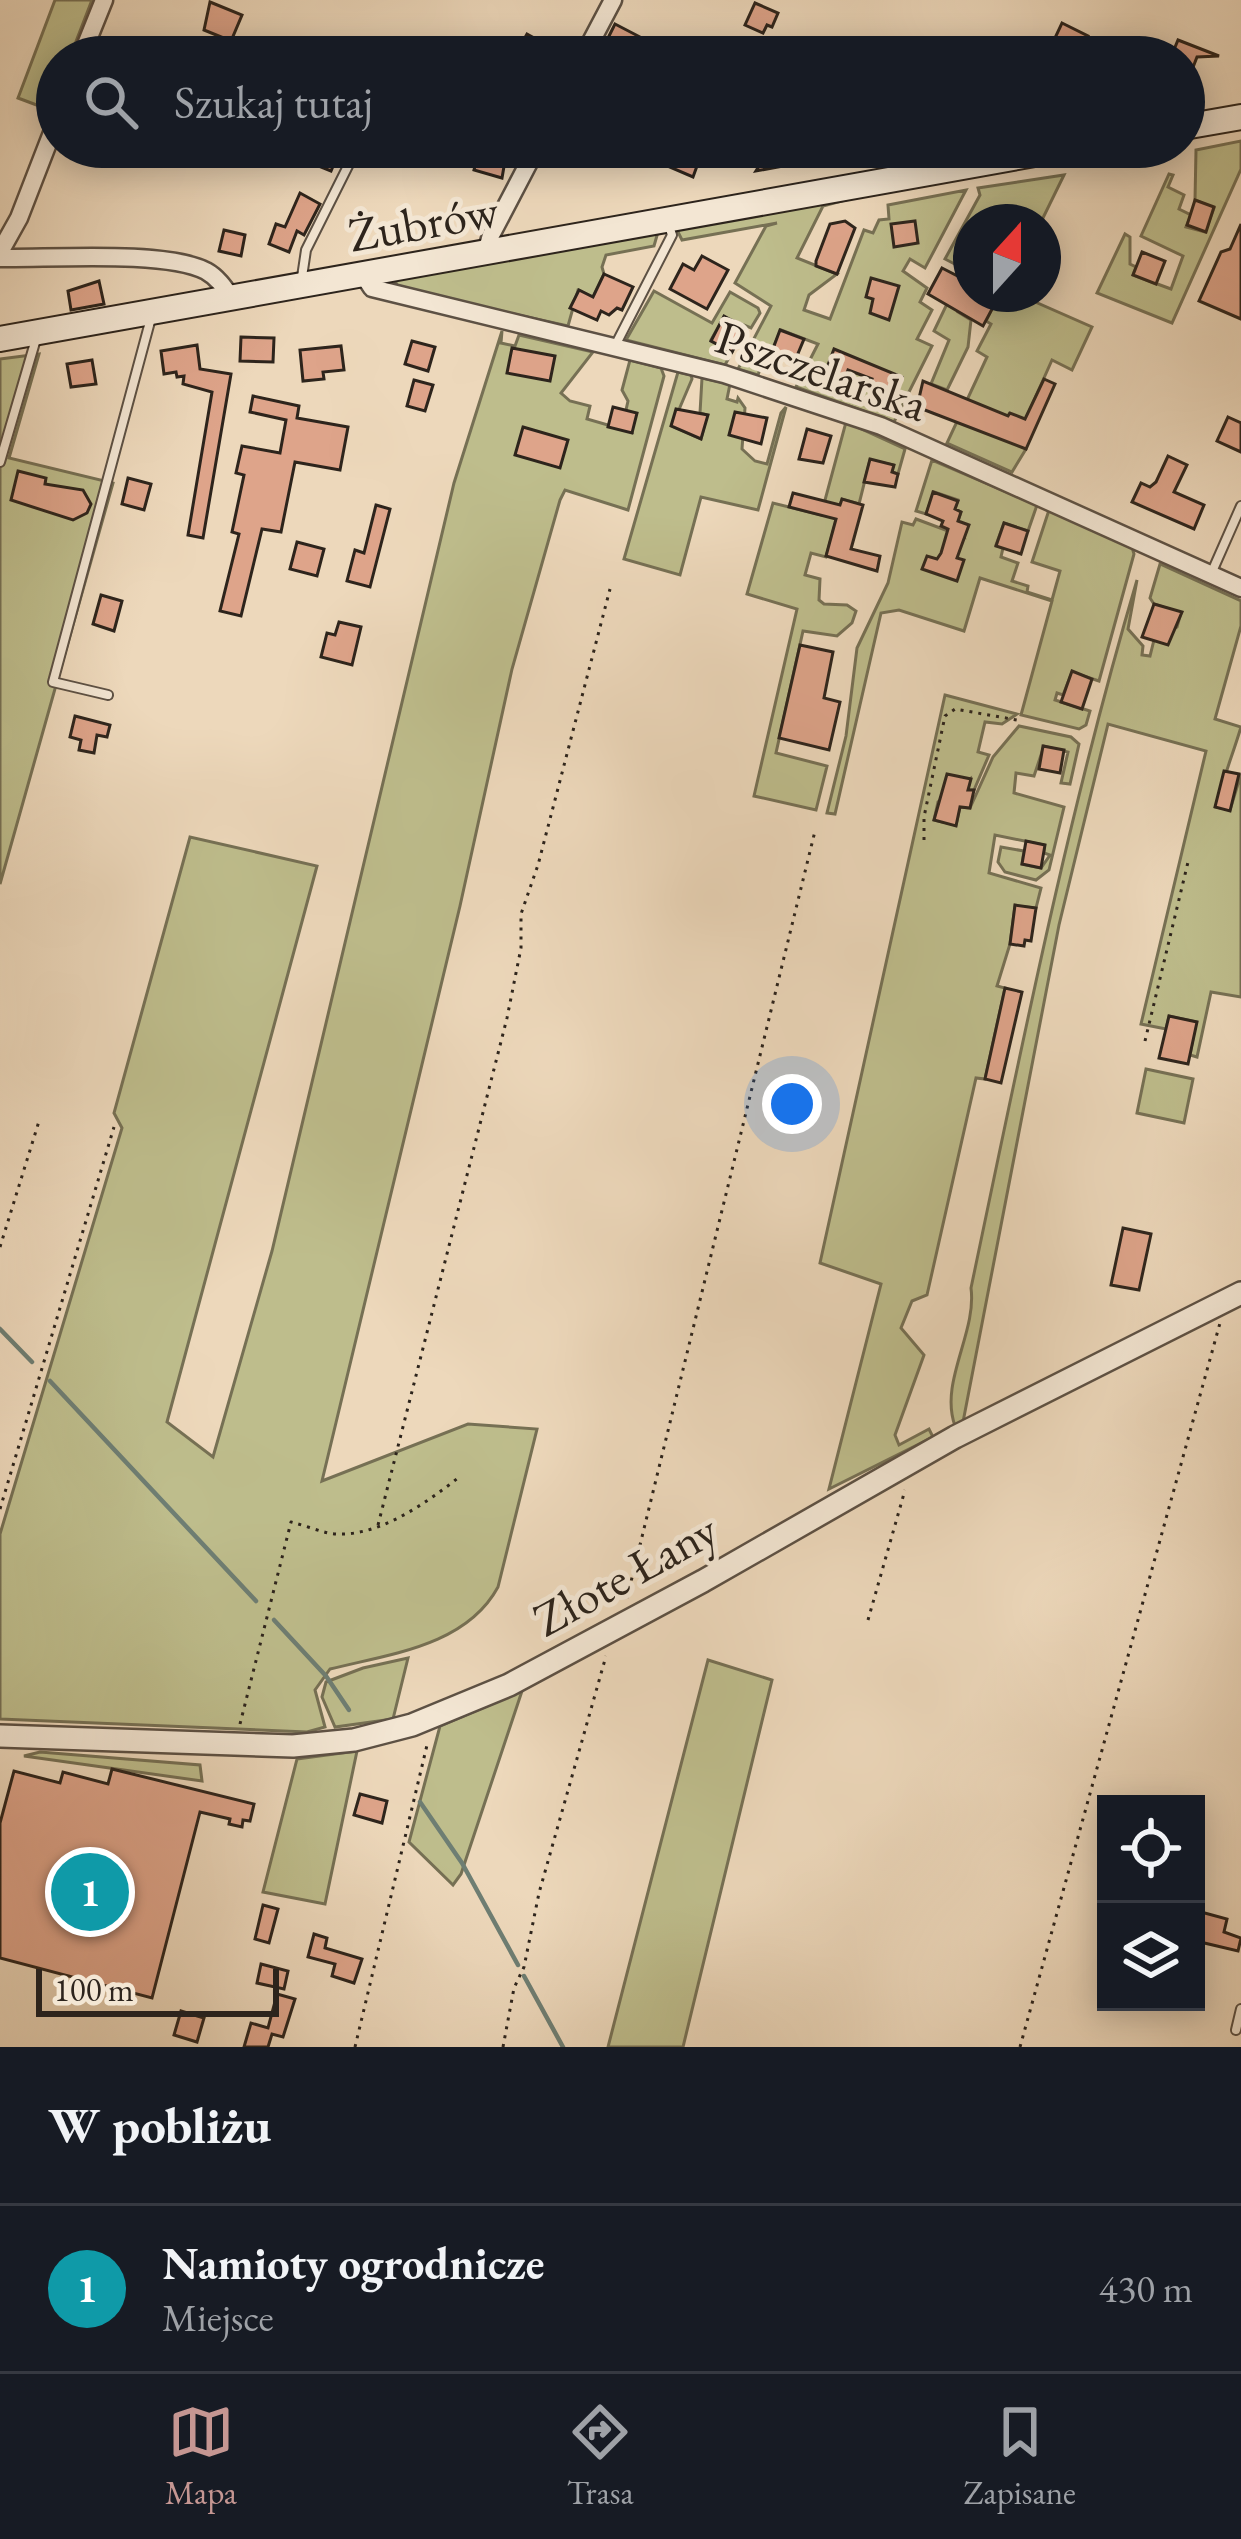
<!DOCTYPE html>
<html lang="pl">
<head>
<meta charset="utf-8">
<style>
	:root { --surface:#171b24; --page:#242831; --text:#f1f3f6; --muted:#9ea1a6; --line:#363941; --accent:#c59692 }
	body { margin:0; font-family:"EB Garamond",serif; background:var(--page); color:var(--text) }
	.controls { position:absolute; right:36px; bottom:36px; display:grid; overflow:hidden; border-radius:0px; box-shadow:0 6px 30px #0003 }
	.controls button { width:108px; height:108px; display:grid; place-items:center; padding:0; border:0; border-bottom:3px solid var(--line); background:var(--surface); color:var(--text); font:60px sans-serif }
	.compass { position:absolute; left:953px; top:204px; width:108px; height:108px; border-radius:50%; background:var(--surface); box-shadow:0 6px 30px #0003; rotate:21deg }
	.scale { position:absolute; left:36px; bottom:30px; width:243px; box-sizing:border-box; padding-left:12px; border:6px solid #2d241c; border-top:0; font-size:33px; line-height:42px; white-space:nowrap; color:#2d241c; -webkit-text-stroke:9px #f3e6d3; paint-order:stroke }
	.you { position:absolute; left:792px; top:1104px; width:42px; height:42px; margin:-30px; border:9px solid #fff; border-radius:50%; background:#1a73e8; box-shadow:0 0 0 18px #1a73e833 }
	.badge { display:grid; place-items:center; width:78px; height:78px; border-radius:50%; background:var(--accent); color:#fff; font-size:39px; font-weight:700 }
	.pin { position:absolute; translate:-50% -50%; border:6px solid #fff; box-shadow:0 3px 12px #0006 }
	.list { margin:0; padding:0; list-style:none }
	h2 { display:flex; justify-content:space-between; align-items:center; height:156px; margin:0; padding:0 48px; font-size:51px }
	h2 small { font-size:39px; font-weight:400; color:var(--muted) }
	.list li { display:grid; grid-template-columns:78px 1fr auto; gap:36px; align-items:center; box-sizing:border-box; height:168px; padding:0 48px; border-top:3px solid var(--line) }
	.list b { display:block; font-size:45px; white-space:nowrap }
	.list p { margin:0; font-size:39px; white-space:nowrap; color:var(--muted) }
	.list em { font-size:39px; font-style:normal; color:var(--muted) }
	.icon { flex:none; width:66px; height:66px; fill:none; stroke:currentColor; stroke-width:2; stroke-linecap:round; stroke-linejoin:round }
	.map { position:relative; flex:none; width:1241px; height:2047px; overflow:hidden }
	.search { position:absolute; background:var(--surface); box-shadow:0 6px 30px #0003; left:36px; right:36px; top:36px; height:132px; display:flex; align-items:center; gap:30px; box-sizing:border-box; padding:0 42px; border-radius:66px; color:var(--muted); font-size:45px }
	.sheet { height:324px; background:var(--surface) }
	nav { display:flex; justify-content:space-around; align-items:center; box-sizing:border-box; height:168px; border-top:3px solid var(--line); background:var(--surface); font-size:33px; color:var(--muted) }
	nav a { display:grid; justify-items:center; gap:6px }
	nav .on { color:var(--accent) }
	.map>svg:first-child { display:block }
	.green { fill:#bebd8c; stroke:#767054; stroke-width:3 }
	.lines { fill:none; stroke-linecap:round; stroke-linejoin:round }
	.stream { stroke:#6e7e73; stroke-width:4.5 }
	.building { fill:#dea48a; stroke:#2d241c; stroke-width:3 }
	.service-casing { stroke:#5d5144; stroke-width:12 }
	.minor-casing { stroke:#5d5144; stroke-width:21 }
	.tertiary-casing { stroke:#5d5144; stroke-width:26 }
	.secondary-casing { stroke:#2d241c; stroke-width:28 }
	.path { stroke:#2d241c; stroke-width:3; stroke-dasharray:3 6; stroke-linecap:butt }
	.service { stroke:#f3e6d3; stroke-width:8 }
	.minor { stroke:#f3e6d3; stroke-width:16 }
	.tertiary { stroke:#f3e6d3; stroke-width:21 }
	.secondary { stroke:#f3e6d3; stroke-width:24 }
	.labels { text-anchor:middle; dominant-baseline:central; stroke-width:10; stroke-linejoin:round; paint-order:stroke }
	.street-label { font-size:48px; fill:#2d241c; stroke:#f3e6d3 }
</style>
</head>
<body>
<div class="map">
<svg width="1241" height="2047" viewBox="0 0 1241 2047">
	<rect width="100%" height="100%" fill="#edd8bb"/>
	<filter id="stains"><feTurbulence type="fractalNoise" baseFrequency=".00167" numOctaves="4"/><feColorMatrix values="0 0 0 0 .2 0 0 0 0 .09 0 0 0 0 .02 0 0 0 .5 -.17"/></filter>
	<radialGradient id="worn" r=".72"><stop offset=".6" stop-color="#630" stop-opacity="0"/><stop offset="1" stop-color="#630" stop-opacity=".3"/></radialGradient>
	<!-- green -->
	<g class="green">
		<polygon points="55,0 92,0 70,57 57,57 57,92 50,110 18,98"/>
		<polygon points="1241,141 1241,169 1172,323 1097,293 1125,234 1130,237 1130,264 1136,267 1133,275 1171,289 1183,256 1141,236 1169,174 1173,175 1168,187 1184,195 1179,209 1191,215 1186,227 1205,232 1214,208 1195,200 1196,150"/>
		<polygon points="1064,175 1041,222 971,222 971,289 958,312 971,320 968,347 947,390 931,384 949,340 934,331 947,304 943,301 956,275 965,280 970,272 945,259 980,195 978,188"/>
		<polygon points="966,190 925,268 910,259 903,271 927,288 920,302 932,310 917,339 932,346 894,422 796,387 818,344 781,330 773,348 768,347 758,375 738,369 771,306 735,283 766,226 777,223 682,240 676,228 849,199 823,206 797,258 837,274 809,295 804,310 830,319 864,230 873,233 879,220 889,219 888,205"/>
		<polygon points="658,232 654,246 606,255 602,267 604,274 593,297 578,290 568,326 399,289 394,279"/>
		<polygon points="654,291 712,323 730,292 758,308 760,313 751,328 724,317 711,340 732,352 725,365 626,340"/>
		<polygon points="990,294 1017,294 1092,327 1072,370 1052,360 1023,425 1009,414 1007,419 1026,449 1012,472 947,443 987,357 977,351 991,324 986,321 997,298"/>
		<path d="M502 331 501 343 515 346 519 335 593 352 561 393 570 401 590 406 587 419 632 432 626 410 628 401 622 390 630 360 661 368 664 376 628 510 565 490 560 500 512 669 460 906 322 1481 468 1424 537 1429 498 1587C466 1646 390 1654 330 1669L315 1690 325 1727 307 1732 0 1719V1534L122 1128 114 1113 190 837 317 866 167 1422 213 1457 272 1251 454 483Z"/>
		<polygon points="39,354 9,458 113,483 0,884 0,359"/>
		<polygon points="678,372 691,375 692,379 672,426 701,439 707,415 700,413 702,378 730,384 727,399 737,402 738,398 745,408 742,449 755,461 767,464 781,413 786,407 758,510 701,497 680,575 624,559"/>
		<polygon points="846,422 905,449 898,474 892,472 893,465 870,460 859,504 842,499 826,557 811,553 805,575 820,579 819,600 824,604 847,605 856,611 852,623 837,636 803,631 776,753 827,766 816,810 754,796 797,609 747,594 773,503 821,515"/>
		<polygon points="932,460 1037,505 1028,531 1004,523 996,545 1003,548 1001,557 1018,563 1012,581 1028,586 1027,592 1052,600 1060,571 1032,562 1049,510 1132,547 1134,554 1099,681 1072,672 1063,695 1057,693 1055,700 1090,711 1086,725 1079,729 1021,715 1052,601 980,578 964,631 899,610 881,613 835,814 827,813 846,736 857,648 888,583 902,522 913,525 916,519 964,537 958,521 961,512 955,509 958,500 934,492 926,514 916,511"/>
		<path d="M1160 564 1241 601V626L1215 719 1241 727C1233 754 1223 778 1216 807L1230 810 1241 774V997L1211 992 1197 1057 1190 1055 1196 1022 1169 1016 1166 1029 1141 1024 1206 751 1108 724 1059 925 963 1422 955 1426C939 1382 977 1333 971 1288 1021 1050 1068 813 1137 580L1128 629 1143 646 1142 655 1150 656 1154 640 1177 627 1181 613 1154 604 1150 598Z"/>
		<polygon points="945,695 1017,714 1002,724 985,722 978,752 989,755 974,790 968,790 970,779 938,802 934,820 956,825 960,807 970,808 993,757 1019,726 1071,737 1079,744 1070,784 1061,783 1068,752 1044,746 1034,776 1016,773 1014,793 1064,807 1049,870 1036,880 1005,872 998,862 1001,847 1024,851 1022,864 1041,868 1050,855 1044,853 1044,845 995,835 989,873 1041,888 1036,908 1015,906 1010,944 997,986 1005,988 985,1079 976,1078 927,1295 912,1301 901,1328 924,1355 895,1435 899,1445 929,1429 933,1437 829,1489 881,1284 820,1263"/>
		<polygon points="1146,1069 1193,1079 1184,1123 1137,1113"/>
		<polygon points="408,1658 393,1719 335,1727 322,1697 326,1682 363,1668"/>
		<polygon points="708,1660 772,1680 683,2047 608,2047"/>
		<polygon points="522,1691 461,1874 453,1885 409,1842 440,1726"/>
		<polygon points="357,1751 325,1904 263,1892 297,1759"/>
		<polygon points="40,1752 200,1765 202,1781 24,1756"/>
	</g>
	<g class="lines">
		<!-- stream -->
		<g class="stream">
			<polyline points="0,1329 32,1362"/>
			<polyline points="50,1381 256,1601"/>
			<polyline points="274,1620 326,1676 349,1710"/>
			<polyline points="420,1802 462,1863 518,1965"/>
			<polyline points="524,1976 563,2047"/>
		</g>
	</g>
	<!-- building -->
	<g class="building">
		<polygon points="210,2 242,15 231,41 204,30"/>
		<polygon points="755,3 778,13 772,27 767,25 763,33 745,25"/>
		<polygon points="1062,23 1088,36 1080,53 1054,40"/>
		<polygon points="615,24 640,37 628,57 605,57 613,44 608,38"/>
		<polygon points="527,34 547,45 541,57 514,57"/>
		<polygon points="1178,40 1219,56 1197,57 1185,88 1184,57 1171,57"/>
		<polygon points="313,147 341,147 331,171 306,161"/>
		<polygon points="480,147 507,149 502,178 474,170"/>
		<polygon points="673,147 692,147 691,152 701,155 693,177 665,165"/>
		<polygon points="771,147 808,147 810,161 756,171"/>
		<polygon points="300,193 320,204 304,235 297,231 289,252 269,244 276,224 285,227"/>
		<polygon points="1195,200 1214,207 1206,232 1187,225"/>
		<polygon points="845,221 855,228 837,274 816,266 816,261 830,224"/>
		<polygon points="915,221 918,243 894,247 891,224"/>
		<polygon points="1241,224 1241,319 1199,301 1221,252 1230,249"/>
		<polygon points="224,230 245,235 241,256 219,251"/>
		<polygon points="1142,252 1165,261 1156,284 1133,275"/>
		<polygon points="702,256 728,270 707,309 670,289 683,264 694,270"/>
		<polygon points="942,268 971,283 971,294 998,298 983,326 928,294"/>
		<polygon points="604,274 633,287 622,310 617,308 609,315 601,311 597,320 570,308 579,290 593,297"/>
		<polygon points="871,278 899,286 889,320 870,313 873,299 866,297"/>
		<polygon points="99,281 104,304 71,310 68,291"/>
		<polygon points="724,316 745,328 732,352 711,341"/>
		<polygon points="780,330 804,339 794,363 771,354"/>
		<polygon points="241,337 274,338 273,362 240,361"/>
		<polygon points="412,341 435,347 428,371 405,364"/>
		<polygon points="197,345 200,369 231,374 203,538 188,535 212,392 183,384 184,376 177,377 176,372 164,374 161,351"/>
		<polygon points="341,346 344,370 323,372 324,379 303,381 300,350"/>
		<polygon points="512,348 555,356 550,381 507,373"/>
		<polygon points="834,349 902,377 893,400 868,390 872,379 848,370 844,381 825,373"/>
		<polygon points="92,360 96,384 71,387 67,364"/>
		<polygon points="1044,379 1055,384 1026,449 917,407 923,381 1008,416 1010,413 1025,419"/>
		<polygon points="414,380 433,385 425,411 407,406"/>
		<polygon points="253,396 299,406 297,418 348,427 340,470 295,462 281,532 262,529 241,616 220,611 239,534 232,532 244,475 236,473 242,446 280,453 286,420 250,412"/>
		<polygon points="613,407 637,413 632,433 608,427"/>
		<polygon points="676,409 708,415 701,439 671,426"/>
		<polygon points="735,412 767,418 761,444 729,435"/>
		<polygon points="1228,417 1241,423 1241,452 1217,441"/>
		<polygon points="523,427 568,440 560,468 515,455"/>
		<polygon points="807,429 831,436 823,463 799,459"/>
		<polygon points="1168,456 1187,465 1174,492 1204,505 1194,529 1132,502 1141,483 1150,487 1156,482"/>
		<polygon points="870,459 894,465 892,472 898,474 895,487 864,482"/>
		<polygon points="18,471 46,478 45,484 83,490 91,504 87,513 73,520 11,500"/>
		<polygon points="128,478 151,484 144,510 122,504"/>
		<polygon points="933,492 958,501 955,509 961,512 958,521 969,525 957,558 964,560 957,581 922,569 927,556 937,559 941,553 948,529 941,526 943,521 926,514"/>
		<polygon points="793,493 840,505 842,499 863,505 851,549 880,556 877,571 826,556 836,519 789,507"/>
		<polygon points="376,505 390,509 370,587 347,581 355,550 364,553"/>
		<polygon points="1004,523 1028,531 1021,554 996,546"/>
		<polygon points="297,542 324,549 317,576 290,569"/>
		<polygon points="101,595 122,601 114,631 93,624"/>
		<polygon points="1154,604 1182,612 1168,645 1142,637"/>
		<polygon points="339,622 361,627 352,665 321,657 327,633 335,635"/>
		<polygon points="800,645 833,652 824,698 840,702 829,750 779,738"/>
		<polygon points="1072,671 1092,679 1082,709 1061,702"/>
		<polygon points="75,716 110,725 107,737 97,735 94,753 79,750 81,740 70,737"/>
		<polygon points="1043,746 1064,750 1060,773 1039,769"/>
		<polygon points="1224,771 1239,774 1230,811 1215,807"/>
		<polygon points="947,774 971,779 968,790 974,790 970,808 960,807 956,826 934,820"/>
		<polygon points="1026,841 1045,845 1041,868 1022,864"/>
		<polygon points="1015,905 1036,908 1031,941 1025,940 1024,946 1010,944"/>
		<polygon points="1005,988 1022,992 1001,1083 985,1079"/>
		<polygon points="1169,1016 1197,1022 1188,1064 1159,1058"/>
		<polygon points="1123,1228 1151,1234 1139,1290 1111,1285"/>
		<polygon points="112,1769 254,1804 250,1821 243,1820 242,1827 229,1824 230,1819 200,1812 152,1998 0,1958 0,1823 14,1771 60,1783 63,1772 108,1784"/>
		<polygon points="360,1794 387,1801 382,1823 354,1815"/>
		<polygon points="263,1905 278,1909 269,1943 255,1939"/>
		<polygon points="1201,1912 1227,1919 1224,1932 1241,1938 1238,1951 1196,1941"/>
		<polygon points="314,1934 327,1938 325,1948 362,1959 354,1983 332,1976 335,1964 308,1957"/>
		<polygon points="261,1964 288,1971 284,1989 257,1983"/>
		<polygon points="277,1994 295,1999 283,2037 272,2034 268,2047 244,2047 251,2023 268,2028"/>
		<polygon points="181,2011 204,2018 197,2042 174,2035"/>
	</g>
	<g class="lines">
		<defs>
			<g id="service">
				<polyline points="302,277 306,250 352,158"/>
				<polyline points="616,344 672,235 668,223"/>
				<polyline points="0,462 36,339"/>
				<polyline points="1211,574 1241,506"/>
				<polyline points="108,695 53,682 151,318"/>
				<polyline points="1236,2030 1241,2009"/>
			</g>
			<g id="minor">
				<polyline points="81,57 104,0"/>
				<polyline points="583,57 613,0"/>
				<polyline points="0,252 19,218 57,120"/>
				<polyline points="486,253 491,235 537,147"/>
				<path d="M0 258C49 259 165 250 206 271 217 277 224 287 231 297"/>
				<polyline points="364,276 372,288 724,374 881,426 1241,588"/>
			</g>
			<polyline id="tertiary" points="0,1736 293,1746 354,1740 412,1725 509,1685 703,1581 955,1437 1241,1293"/>
			<g id="secondary">
				<polyline points="1184,127 1241,117"/>
				<polyline points="0,339 1074,147"/>
			</g>
		</defs>
		<!-- service casing -->
		<use href="#service" class="service-casing"/>
		<!-- minor casing -->
		<use href="#minor" class="minor-casing"/>
		<!-- tertiary casing -->
		<use href="#tertiary" class="tertiary-casing"/>
		<!-- secondary casing -->
		<use href="#secondary" class="secondary-casing"/>
		<!-- path -->
		<g class="path">
			<polyline points="924,840 924,817 945,716 955,709 1017,720"/>
			<polyline points="1145,1041 1188,862"/>
			<polyline points="0,1247 40,1118"/>
			<polyline points="0,1509 114,1127"/>
			<polyline points="378,1525 507,1018 521,948 521,914 538,865 610,589"/>
			<polyline points="627,1598 815,831"/>
			<polyline points="868,1620 905,1490"/>
			<path d="M240 1724 291 1522C303 1525 316 1530 328 1533 373 1541 425 1504 458 1478"/>
			<polyline points="355,2047 428,1741"/>
			<polyline points="503,2047 514,1988 524,1967 539,1893 606,1656"/>
			<polyline points="1020,2047 1220,1323"/>
		</g>
		<!-- service -->
		<use href="#service" class="service"/>
		<!-- minor -->
		<use href="#minor" class="minor"/>
		<!-- tertiary -->
		<use href="#tertiary" class="tertiary"/>
		<!-- secondary -->
		<use href="#secondary" class="secondary"/>
	</g>
	<g class="labels">
		<!-- street labels -->
		<g class="street-label">
			<text transform="translate(423 222) rotate(-10)">Żubrów</text>
			<text transform="translate(822 370) rotate(19)">Pszczelarska</text>
			<text transform="translate(625 1574) rotate(-29)">Złote Łany</text>
		</g>
	</g>
	<rect width="100%" height="100%" filter="url(#stains)"/>
	<rect width="100%" height="100%" fill="url(#worn)"/>
</svg>
<div class="controls">
<button><svg class="icon" aria-label="locate" viewBox="0 0 24 24"><circle cx="12" cy="12" r="6"/><path d="M12 2v4M12 18v4M2 12h4M18 12h4"/></svg></button>
<button><svg class="icon" aria-label="layers" viewBox="0 0 24 24"><path d="M12 4l9 5-9 5-9-5zM3 14l9 5 9-5"/></svg></button>
</div>
<svg class="compass" viewBox="-18 -18 36 36"><path d="M0-13l5 13h-10z" fill="#e53935"/><path d="M0 13l5-13h-10z" fill="#9ea1a6"/></svg>
<div class="scale">100 m</div>
<div class="you"></div>
<div class="pin badge" style="left:90px;top:1892px;background:#0f9aa8">1</div>
<div class="search"><svg class="icon" aria-label="search" viewBox="0 0 24 24"><circle cx="10" cy="10" r="6"/><path d="M15 15l6 6"/></svg>Szukaj tutaj</div>
</div>
<section class="sheet">
<h2>W pobliżu<small></small></h2>
<ul class="list">
<li><span class="badge" style="background:#0f9aa8">1</span><div><b>Namioty ogrodnicze</b><p>Miejsce</p></div><em>430 m</em></li>
</ul>
</section>
<nav>
<a class="on"><svg class="icon" aria-label="map" viewBox="0 0 24 24"><path d="M3 6l6-2 6 2 6-2v14l-6 2-6-2-6 2zM9 4v14M15 6v14"/></svg>Mapa</a>
<a><svg class="icon" aria-label="directions" viewBox="0 0 24 24"><path d="M12 3l9 9-9 9-9-9zM9 14v-3h6M13 9l2 2-2 2"/></svg>Trasa</a>
<a><svg class="icon" aria-label="saved" viewBox="0 0 24 24"><path d="M7 4h10v16l-5-4-5 4z"/></svg>Zapisane</a>
</nav>
</body>
</html>
